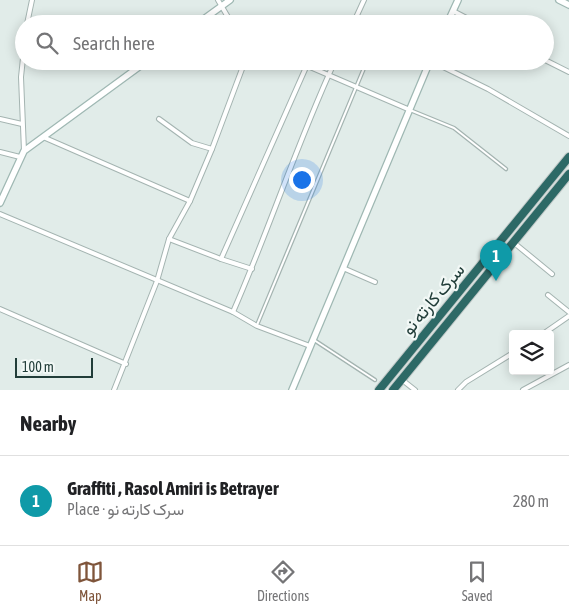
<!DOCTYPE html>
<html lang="en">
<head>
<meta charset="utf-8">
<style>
	:root { --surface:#fff; --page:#f6f6f6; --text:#202124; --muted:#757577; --line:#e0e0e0; --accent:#7f553b }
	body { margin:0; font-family:"Asap Condensed",Vazirmatn,sans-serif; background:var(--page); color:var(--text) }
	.controls { position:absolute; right:15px; bottom:15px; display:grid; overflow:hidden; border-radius:5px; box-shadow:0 2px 12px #0003 }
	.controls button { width:45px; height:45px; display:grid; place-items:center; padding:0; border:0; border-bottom:1px solid var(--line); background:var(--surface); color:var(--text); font:25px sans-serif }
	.scale { position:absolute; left:15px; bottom:12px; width:78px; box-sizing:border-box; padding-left:5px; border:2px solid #213d39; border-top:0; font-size:14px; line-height:18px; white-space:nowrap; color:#213d39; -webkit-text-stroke:4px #f2f8f6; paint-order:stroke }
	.you { position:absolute; left:301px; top:179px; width:18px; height:18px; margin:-12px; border:4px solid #fff; border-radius:50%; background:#1a73e8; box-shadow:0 0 0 8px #1a73e833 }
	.badge { display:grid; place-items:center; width:32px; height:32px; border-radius:50%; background:var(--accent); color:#fff; font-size:16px; font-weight:700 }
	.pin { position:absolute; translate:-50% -41px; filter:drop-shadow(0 1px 2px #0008) }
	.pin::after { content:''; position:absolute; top:26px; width:18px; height:15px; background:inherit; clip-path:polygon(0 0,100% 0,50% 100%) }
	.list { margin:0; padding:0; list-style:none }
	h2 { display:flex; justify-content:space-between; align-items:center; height:65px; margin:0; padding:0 20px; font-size:21px }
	h2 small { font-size:16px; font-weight:400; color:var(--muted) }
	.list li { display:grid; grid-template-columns:32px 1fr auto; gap:15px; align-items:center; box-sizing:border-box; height:90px; padding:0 20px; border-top:1px solid var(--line) }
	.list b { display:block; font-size:19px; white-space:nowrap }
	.list p { margin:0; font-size:16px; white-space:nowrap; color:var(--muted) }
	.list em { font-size:16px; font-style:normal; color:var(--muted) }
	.icon { flex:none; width:28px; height:28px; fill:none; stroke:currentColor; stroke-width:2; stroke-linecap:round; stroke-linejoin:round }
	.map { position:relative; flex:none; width:569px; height:390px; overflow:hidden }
	.search { position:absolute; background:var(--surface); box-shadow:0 2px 12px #0003; left:15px; right:15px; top:15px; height:55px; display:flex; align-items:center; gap:12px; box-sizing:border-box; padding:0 18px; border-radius:28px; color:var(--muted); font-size:19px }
	.sheet { height:155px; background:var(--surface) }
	nav { display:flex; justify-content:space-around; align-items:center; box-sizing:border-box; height:70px; border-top:1px solid var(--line); background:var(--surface); font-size:14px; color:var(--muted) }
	nav a { display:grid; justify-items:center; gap:2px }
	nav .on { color:var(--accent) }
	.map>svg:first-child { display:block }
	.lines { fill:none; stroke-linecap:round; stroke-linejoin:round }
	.lane-casing { stroke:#a4b4b1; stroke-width:4.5 }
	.street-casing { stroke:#a4b4b1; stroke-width:6 }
	.secondary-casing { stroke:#9fb8b3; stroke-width:8 }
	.highway-casing { stroke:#c1c9c8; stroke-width:10 }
	.lane { stroke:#fff; stroke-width:2 }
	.street { stroke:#fff; stroke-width:4 }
	.secondary { stroke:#fff; stroke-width:5.5 }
	.highway { stroke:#2d6966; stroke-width:8 }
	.labels { text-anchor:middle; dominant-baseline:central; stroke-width:4.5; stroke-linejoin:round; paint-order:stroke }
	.street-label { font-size:18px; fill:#213d39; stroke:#f2f8f6 }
</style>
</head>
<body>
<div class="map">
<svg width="569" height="390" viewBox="0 0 569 390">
	<rect width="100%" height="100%" fill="#e1ece9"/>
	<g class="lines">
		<defs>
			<g id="lane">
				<polyline points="410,110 454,128 506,169"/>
				<polyline points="257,325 367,61"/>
				<polyline points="314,340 375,380"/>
			</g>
			<g id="street">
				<polyline points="218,0 232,24"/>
				<polyline points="453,11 478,24"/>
				<polyline points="27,24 32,0"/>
				<polyline points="353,24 364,0"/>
				<polyline points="24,49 21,77 24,151"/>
				<polyline points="545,60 569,72"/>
				<polyline points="296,61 410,110"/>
				<polyline points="431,61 488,89 569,136"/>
				<polyline points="0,119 22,124"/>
				<polyline points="159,119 192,143 212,149"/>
				<polyline points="43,137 190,201"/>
				<polyline points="0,152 20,157"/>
				<polyline points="0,214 233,312 257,326 310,346"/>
				<polyline points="169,239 221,259 252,269"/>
				<polyline points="513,242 552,274"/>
				<polyline points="221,259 307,65"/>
				<polyline points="343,268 375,282"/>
				<polyline points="548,295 569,312"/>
				<polyline points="0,309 126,364"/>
				<path d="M233 312C269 230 297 143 335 61"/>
				<polyline points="543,334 569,316"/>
				<polyline points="401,379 415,390"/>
				<polyline points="114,390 157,281 169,239 190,201 212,149 245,61"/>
				<polyline points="458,390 466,382 513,353"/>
				<polyline points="523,390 569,365"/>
			</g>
			<g id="secondary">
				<polyline points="559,0 569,5"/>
				<polyline points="197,24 230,0"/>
				<polyline points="447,24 458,0"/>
				<polyline points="0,203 24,151 147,61"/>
				<polyline points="292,390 430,61"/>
			</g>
			<g id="highway">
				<polyline points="379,390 569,157"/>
				<polyline points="393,390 569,174"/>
			</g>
		</defs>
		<!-- lane casing -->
		<use href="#lane" class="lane-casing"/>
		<!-- street casing -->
		<use href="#street" class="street-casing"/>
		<!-- secondary casing -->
		<use href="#secondary" class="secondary-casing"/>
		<!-- highway casing -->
		<use href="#highway" class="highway-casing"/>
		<!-- lane -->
		<use href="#lane" class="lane"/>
		<!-- street -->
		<use href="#street" class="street"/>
		<!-- secondary -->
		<use href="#secondary" class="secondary"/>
		<!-- highway -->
		<use href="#highway" class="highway"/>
	</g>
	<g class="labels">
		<!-- street labels -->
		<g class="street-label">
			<text transform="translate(433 299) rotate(-50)">سرک کارته نو</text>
		</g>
	</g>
</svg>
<div class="controls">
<button><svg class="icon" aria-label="layers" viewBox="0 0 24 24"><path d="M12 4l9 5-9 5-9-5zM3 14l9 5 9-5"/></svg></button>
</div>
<div class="scale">100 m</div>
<div class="you"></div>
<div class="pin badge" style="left:496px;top:281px;background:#0f9aa8">1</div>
<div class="search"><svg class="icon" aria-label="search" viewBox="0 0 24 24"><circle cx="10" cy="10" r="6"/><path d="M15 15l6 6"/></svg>Search here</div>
</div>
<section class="sheet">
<h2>Nearby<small></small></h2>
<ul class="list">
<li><span class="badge" style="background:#0f9aa8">1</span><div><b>Graffiti , Rasol Amiri is Betrayer</b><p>Place · سرک کارته نو</p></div><em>280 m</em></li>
</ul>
</section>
<nav>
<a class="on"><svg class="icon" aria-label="map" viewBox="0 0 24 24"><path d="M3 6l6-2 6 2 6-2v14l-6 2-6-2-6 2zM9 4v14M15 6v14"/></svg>Map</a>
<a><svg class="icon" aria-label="directions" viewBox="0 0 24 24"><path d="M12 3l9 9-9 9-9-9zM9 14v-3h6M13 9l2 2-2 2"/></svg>Directions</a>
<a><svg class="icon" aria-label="saved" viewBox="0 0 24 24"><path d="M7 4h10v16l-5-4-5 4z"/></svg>Saved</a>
</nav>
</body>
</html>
